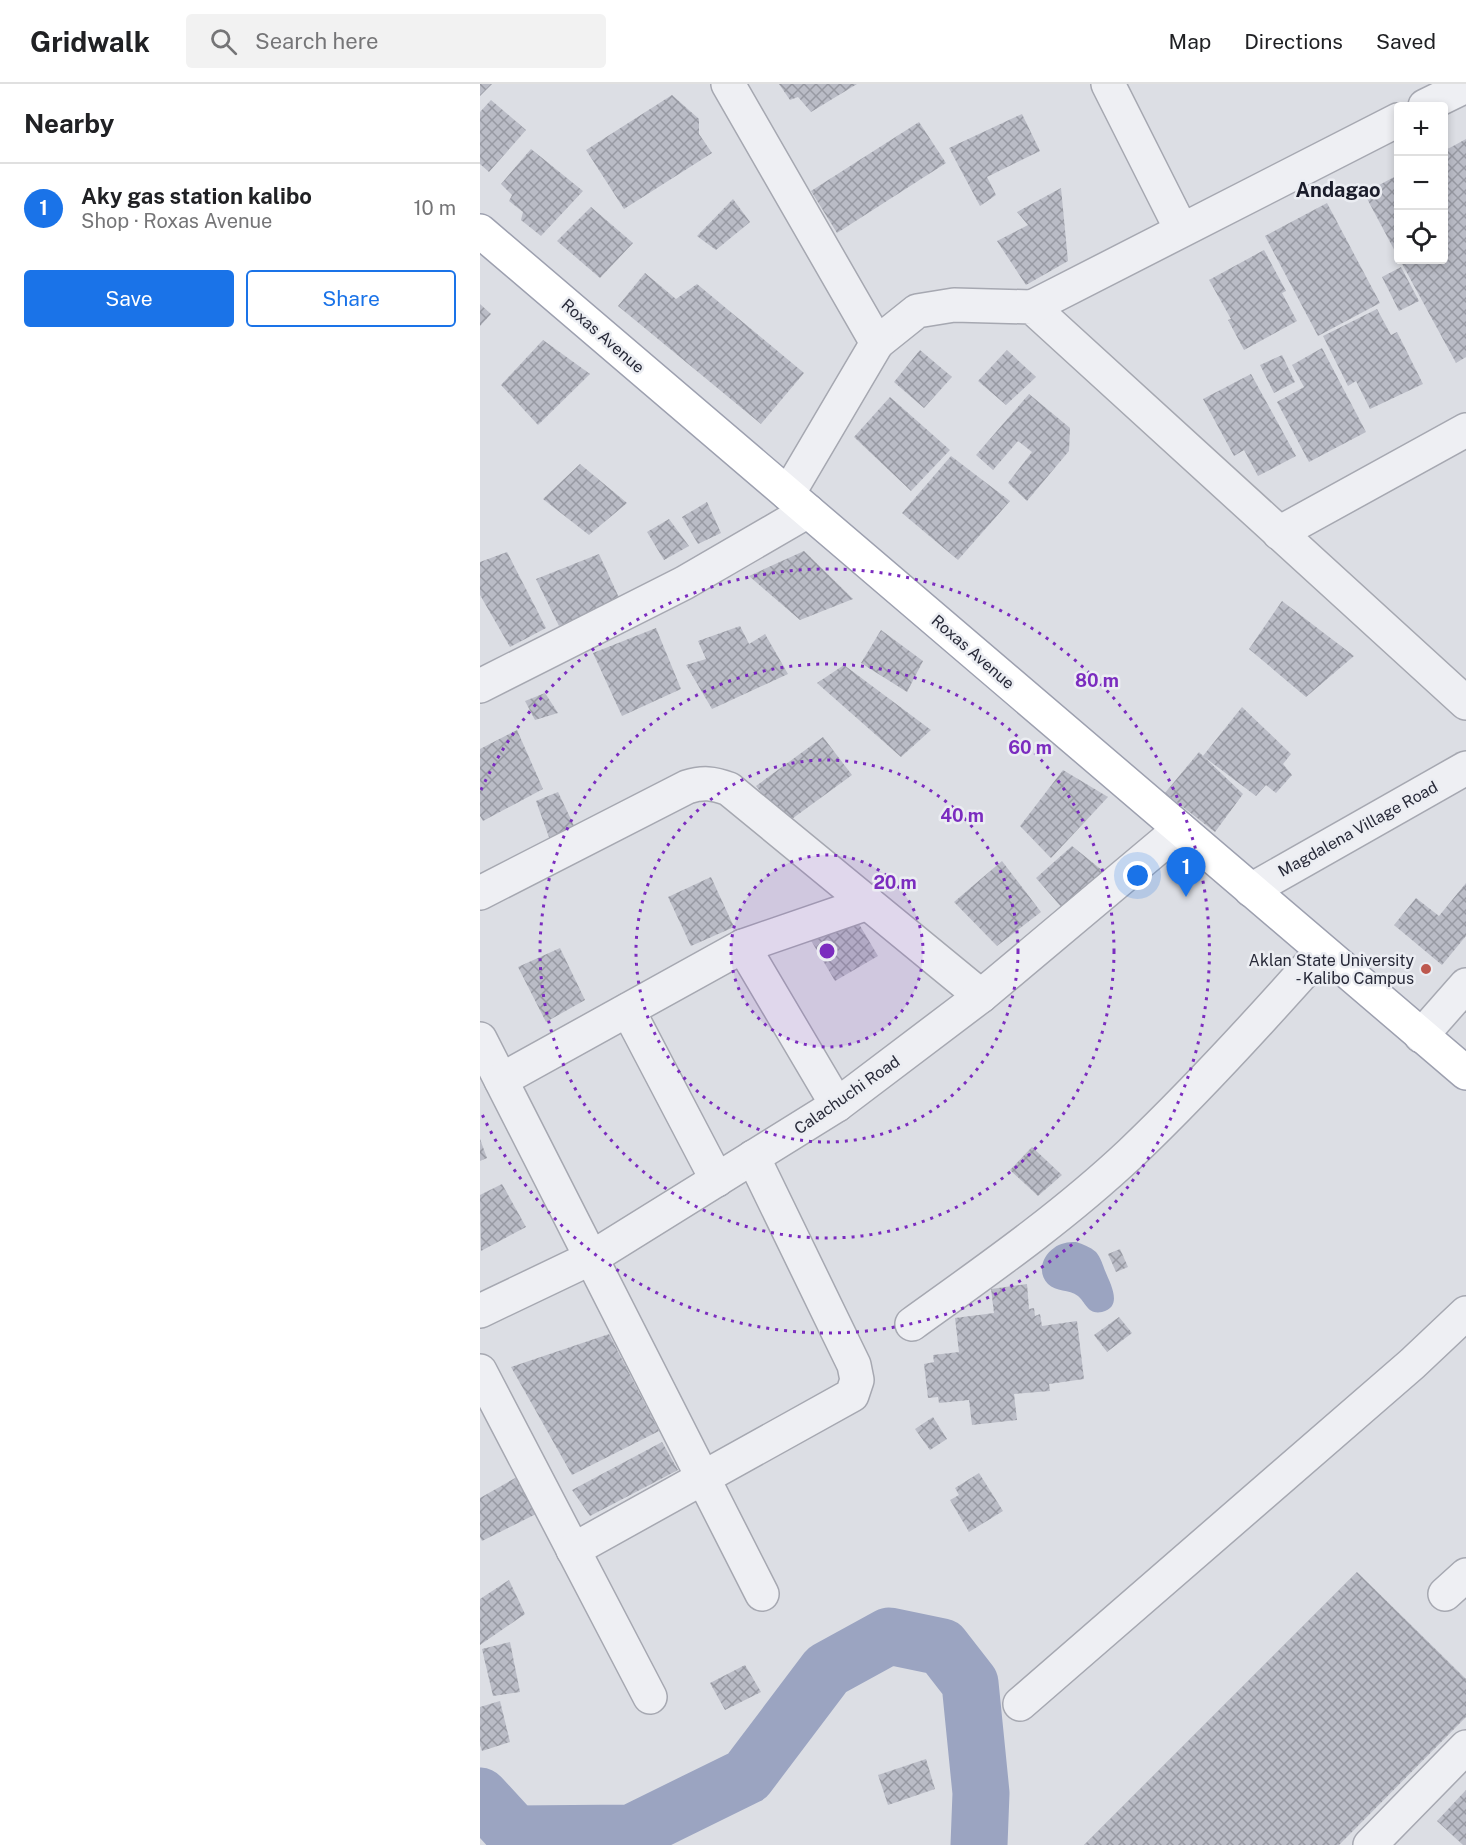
<!DOCTYPE html>
<html lang="en">
<head>
<meta charset="utf-8">
<style>
	:root { --surface:#fff; --page:#f2f2f2; --text:#202124; --muted:#757577; --line:#e0e0e0; --accent:#1a73e8 }
	body { margin:0; font-family:"Public Sans",sans-serif; background:var(--page); color:var(--text) }
	.controls { position:absolute; right:18px; top:18px; display:grid; overflow:hidden; border-radius:6px; box-shadow:0 3px 9px #0003 }
	.controls button { width:54px; height:54px; display:grid; place-items:center; padding:0; border:0; border-bottom:2px solid var(--line); background:var(--surface); color:var(--text); font:30px sans-serif }
	.you { position:absolute; left:658px; top:792px; width:21px; height:21px; margin:-15px; border:4px solid #fff; border-radius:50%; background:#1a73e8; box-shadow:0 0 0 9px #1a73e833 }
	.badge { display:grid; place-items:center; width:39px; height:39px; border-radius:50%; background:var(--accent); color:#fff; font-size:20px; font-weight:700 }
	.pin { position:absolute; translate:-50% -50px; filter:drop-shadow(0 2px 3px #0008) }
	.pin::after { content:''; position:absolute; top:32px; width:21px; height:18px; background:inherit; clip-path:polygon(0 0,100% 0,50% 100%) }
	.list { margin:0; padding:0; list-style:none }
	h2 { display:flex; justify-content:space-between; align-items:center; height:78px; margin:0; padding:0 24px; font-size:26px }
	h2 small { font-size:20px; font-weight:400; color:var(--muted) }
	.list li { display:grid; grid-template-columns:39px 1fr auto; gap:18px; align-items:center; box-sizing:border-box; height:90px; padding:0 24px; border-top:2px solid var(--line) }
	.list b { display:block; font-size:22px; white-space:nowrap }
	.list p { margin:0; font-size:20px; white-space:nowrap; color:var(--muted) }
	.list em { font-size:20px; font-style:normal; color:var(--muted) }
	.actions { display:flex; gap:12px; padding:18px 24px }
	.actions a { flex:1; padding:14px 0; border:2px solid var(--accent); border-radius:6px; text-align:center; font-size:21px; color:var(--accent) }
	.actions .main { background:var(--accent); color:#fff }
	.icon { flex:none; width:33px; height:33px; fill:none; stroke:currentColor; stroke-width:2; stroke-linecap:round; stroke-linejoin:round }
	.map { position:relative; flex:none; width:986px; height:1761px; overflow:hidden }
	header { display:flex; align-items:center; gap:36px; box-sizing:border-box; height:84px; padding:0 30px; background:var(--surface); border-bottom:2px solid var(--line) }
	header strong { font-size:28px }
	nav { display:flex; gap:33px; margin-inline-start:auto; font-size:21px }
	.search { width:420px; height:54px; background:var(--page); display:flex; align-items:center; gap:15px; box-sizing:border-box; padding:0 21px; border-radius:6px; color:var(--muted); font-size:22px }
	main { display:flex }
	aside { flex:1; background:var(--surface) }
	.map>svg:first-child { display:block }
	.water { fill:#9ba4c1 }
	.lines { fill:none; stroke-linecap:round; stroke-linejoin:round }
	.river { stroke:#9ba4c1; stroke-width:57 }
	.building { fill:url(#building-cross-hatch) }
	.minor-casing { stroke:#a6a8b1; stroke-width:36 }
	.major-casing { stroke:#9da0af; stroke-width:36 }
	.minor { stroke:#eeeff3; stroke-width:33 }
	.major { stroke:#fff; stroke-width:33 }
	.ring { fill:none; stroke:#7b2cbf; stroke-width:3; stroke-dasharray:3 6 }
	.poi-dot { fill:#bd584e; stroke:#ebedf2; stroke-width:2 }
	.labels { text-anchor:middle; dominant-baseline:central; stroke-width:5; stroke-linejoin:round; paint-order:stroke }
	.street-label { font-size:16px; fill:#282a39; stroke:#ebedf2 }
	.poi-label { font-size:16px; fill:#282a39; stroke:#ebedf2; text-anchor:end }
	.quarter-label { font-size:20px; font-weight:bold; fill:#1a1c2a; stroke:#ebedf2 }
	.centre { fill:#7b2cbf; stroke:#ebedf2; stroke-width:3 }
	.ring-label { font-size:18px; text-anchor:middle; font-weight:bold; fill:#7b2cbf; stroke:#ebedf2; stroke-width:5; stroke-linejoin:round; paint-order:stroke }
</style>
</head>
<body>
<header>
<strong>Gridwalk</strong>
<div class="search"><svg class="icon" aria-label="search" viewBox="0 0 24 24"><circle cx="10" cy="10" r="6"/><path d="M15 15l6 6"/></svg>Search here</div>
<nav><a>Map</a><a>Directions</a><a>Saved</a></nav>
</header>
<main>
<aside>
<h2>Nearby<small></small></h2>
<ul class="list">
<li><span class="badge">1</span><div><b>Aky gas station kalibo</b><p>Shop · Roxas Avenue</p></div><em>10 m</em></li>
</ul>
<div class="actions"><a class="main">Save</a><a>Share</a></div>
</aside>
<div class="map">
<svg width="986" height="1761" viewBox="0 0 986 1761">
	<defs>
		<pattern id="building-cross-hatch" width="8" height="8" patternUnits="userSpaceOnUse" patternTransform="scale(1.5)"><rect width="8" height="8" fill="#babcc6"/><path d="M0 0l8 8M0 8l8-8" fill="none" stroke="#9799a2"/></pattern>
	</defs>
	<rect width="100%" height="100%" fill="#dcdee4"/>
	<!-- water -->
	<path class="water" d="M596 1158C603 1160 610 1163 616 1168 621 1174 623 1182 626 1189 631 1201 643 1223 622 1228 608 1231 606 1219 598 1212 589 1205 576 1208 568 1200 557 1189 562 1172 574 1164 580 1159 588 1158 596 1158Z"/>
	<g class="lines">
		<!-- river -->
		<polyline class="river" points="0,1712 35,1750 151,1749 267,1692 347,1586 409,1552 462,1563 490,1599 501,1709 499,1761"/>
	</g>
	<!-- building -->
	<g class="building">
		<polygon points="0,0 12,0 0,12"/>
		<polygon points="299,0 377,0 331,28 318,13 310,16"/>
		<polygon points="192,11 219,35 219,50 232,69 144,125 106,66"/>
		<polygon points="11,16 46,46 9,88 0,80 0,28"/>
		<polygon points="542,30 560,67 507,93 516,111 500,122 469,64"/>
		<polygon points="439,38 466,79 357,149 331,107"/>
		<polygon points="986,55 986,273 976,279 920,176 964,176 964,67"/>
		<polygon points="51,65 103,107 61,152 41,136 43,128 29,117 32,111 21,100"/>
		<polygon points="918,91 918,173 884,109"/>
		<polygon points="581,104 588,177 546,201 517,157 548,141 537,128"/>
		<polygon points="253,115 270,138 236,166 217,152"/>
		<polygon points="847,119 900,219 838,252 785,152"/>
		<polygon points="111,123 153,159 120,194 77,157"/>
		<polygon points="784,166 806,207 802,209 817,237 764,266 748,236 751,235 729,196"/>
		<polygon points="921,183 939,217 919,227 902,193"/>
		<polygon points="165,189 196,215 217,200 324,289 281,340 138,222"/>
		<polygon points="0,220 11,230 0,242"/>
		<polygon points="897,225 911,251 917,248 943,300 890,325 876,297 868,302 843,252"/>
		<polygon points="63,256 110,290 58,341 21,301"/>
		<polygon points="842,264 886,348 829,378 797,318 824,303 812,281"/>
		<polygon points="440,266 472,293 444,324 414,298"/>
		<polygon points="527,266 556,293 526,321 498,297"/>
		<polygon points="802,271 815,298 794,309 780,281"/>
		<polygon points="771,290 816,372 778,392 764,366 754,372 723,315"/>
		<polygon points="549,310 590,344 589,367 547,417 528,399 552,368 538,357 513,386 496,371"/>
		<polygon points="410,313 470,366 431,407 374,353"/>
		<polygon points="471,372 530,417 478,476 422,429"/>
		<polygon points="100,380 147,419 109,451 63,415"/>
		<polygon points="227,418 241,449 218,460 202,433"/>
		<polygon points="189,435 209,462 184,476 167,448"/>
		<polygon points="324,467 373,515 320,536 269,492"/>
		<polygon points="27,468 66,544 30,563 0,511 0,478"/>
		<polygon points="119,470 141,518 79,542 56,495"/>
		<polygon points="802,517 874,572 826,613 769,565"/>
		<polygon points="260,542 269,560 285,550 308,590 232,625 206,581 226,575 218,557"/>
		<polygon points="176,544 201,605 142,632 113,569"/>
		<polygon points="401,546 443,577 427,608 381,579"/>
		<polygon points="364,581 451,646 421,673 337,599"/>
		<polygon points="65,609 78,629 55,636 45,617"/>
		<polygon points="762,623 811,670 803,680 812,691 796,709 786,701 776,712 723,672 763,710 735,748 685,709 719,668 723,672"/>
		<polygon points="37,646 63,705 3,737 0,732 0,665"/>
		<polygon points="343,653 372,691 305,740 276,702"/>
		<polygon points="583,686 628,713 571,774 540,742"/>
		<polygon points="78,708 97,748 70,756 56,717"/>
		<polygon points="592,762 628,791 583,825 556,794"/>
		<polygon points="522,777 561,828 517,862 474,818"/>
		<polygon points="231,793 254,843 211,862 188,813"/>
		<polygon points="986,799 986,852 962,881 914,841 936,814 959,832"/>
		<polygon points="376,835 398,872 355,897 326,848"/>
		<polygon points="80,864 105,916 66,938 38,883"/>
		<polygon points="0,1055 7,1074 0,1077"/>
		<polygon points="552,1063 582,1091 558,1112 530,1086"/>
		<polygon points="22,1100 46,1143 1,1167 0,1111"/>
		<polygon points="640,1165 648,1183 636,1188 628,1170"/>
		<polygon points="547,1200 549,1225 554,1224 555,1232 560,1230 562,1242 597,1237 604,1295 569,1300 570,1307 534,1310 537,1336 492,1341 489,1316 459,1319 458,1313 448,1314 444,1280 454,1278 453,1271 479,1268 475,1234 514,1229 511,1205"/>
		<polygon points="639,1233 652,1249 627,1268 614,1251"/>
		<polygon points="129,1250 179,1347 92,1391 31,1283"/>
		<polygon points="453,1333 467,1355 450,1366 435,1345"/>
		<polygon points="182,1358 198,1386 110,1432 92,1406"/>
		<polygon points="499,1389 523,1427 489,1448 470,1416 479,1411 475,1404"/>
		<polygon points="37,1393 58,1429 2,1457 0,1453 0,1414"/>
		<polygon points="877,1488 986,1595 986,1633 859,1761 604,1761"/>
		<polygon points="29,1496 45,1530 0,1561 0,1515"/>
		<polygon points="30,1558 40,1608 13,1612 2,1565"/>
		<polygon points="265,1581 281,1608 245,1626 230,1599"/>
		<polygon points="20,1617 30,1658 2,1667 0,1661 0,1623"/>
		<polygon points="446,1675 455,1705 408,1721 398,1691"/>
		<polygon points="986,1706 986,1761 983,1761 957,1737"/>
	</g>
	<g class="lines">
		<defs>
			<g id="minor">
				<polyline points="248,0 397,259 437,227 474,221 552,223 986,619"/>
				<polyline points="628,0 701,145"/>
				<polyline points="945,22 986,2"/>
				<polyline points="552,223 918,36"/>
				<polyline points="308,410 397,259"/>
				<polyline points="799,449 986,346"/>
				<polyline points="0,602 204,499 328,427"/>
				<polyline points="771,806 986,684"/>
				<path d="M0 809 207 703C223 698 233 699 249 705L501 912"/>
				<polyline points="263,862 357,1021"/>
				<polyline points="148,926 237,1096"/>
				<polyline points="941,952 986,901"/>
				<polyline points="0,955 282,1510"/>
				<polyline points="21,996 263,862 388,819"/>
				<polyline points="0,1227 111,1174 357,1021 501,912 700,745"/>
				<path d="M432 1240C507 1186 583 1133 651 1069 718 1005 781 936 842 867"/>
				<polyline points="0,1287 170,1613"/>
				<polyline points="93,1466 372,1311 377,1296 374,1281 273,1073"/>
				<polyline points="965,1510 986,1491"/>
				<polyline points="540,1620 932,1280 986,1229"/>
				<polyline points="890,1761 986,1663"/>
			</g>
			<polyline id="major" points="0,147 986,989"/>
		</defs>
		<!-- minor casing -->
		<use href="#minor" class="minor-casing"/>
		<!-- major casing -->
		<use href="#major" class="major-casing"/>
		<!-- minor -->
		<use href="#minor" class="minor"/>
		<!-- major -->
		<use href="#major" class="major"/>
	</g>
	<!-- distance rings -->
	<circle cx="347" cy="867" r="96" fill="#7b2cbf" fill-opacity=".12"/>
	<g class="ring">
		<circle cx="347" cy="867" r="96"/>
		<circle cx="347" cy="867" r="191"/>
		<circle cx="347" cy="867" r="287"/>
		<path d="M1 706A382 382 0 1 1 1 1028"/>
	</g>
	<!-- markers -->
	<circle class="poi-dot" cx="946" cy="885" r="6"/>
	<g class="labels">
		<!-- street labels -->
		<g class="street-label">
			<text transform="translate(123 252) rotate(41)">Roxas Avenue</text>
			<text transform="translate(493 568) rotate(41)">Roxas Avenue</text>
			<text transform="translate(878 745) rotate(-29)">Magdalena Village Road</text>
			<text transform="translate(367 1011) rotate(-35)">Calachuchi Road</text>
		</g>
		<!-- poi labels -->
		<g class="poi-label">
			<text x="934" y="876">Aklan State University<tspan x="934" dy="18">- Kalibo Campus</tspan></text>
		</g>
		<!-- quarter labels -->
		<g class="quarter-label">
			<text x="858" y="106">Andagao</text>
		</g>
	</g>
	<circle cx="347" cy="867" r="9" class="centre"/>
	<g class="ring-label">
		<text x="617" y="603">80 m</text>
		<text x="550" y="670">60 m</text>
		<text x="482" y="738">40 m</text>
		<text x="415" y="805">20 m</text>
	</g>
</svg>
<div class="controls">
<button>+</button>
<button>−</button>
<button><svg class="icon" aria-label="locate" viewBox="0 0 24 24"><circle cx="12" cy="12" r="6"/><path d="M12 2v4M12 18v4M2 12h4M18 12h4"/></svg></button>
</div>
<div class="you"></div>
<div class="pin badge" style="left:706px;top:813px">1</div>
</div>
</main>
</body>
</html>
